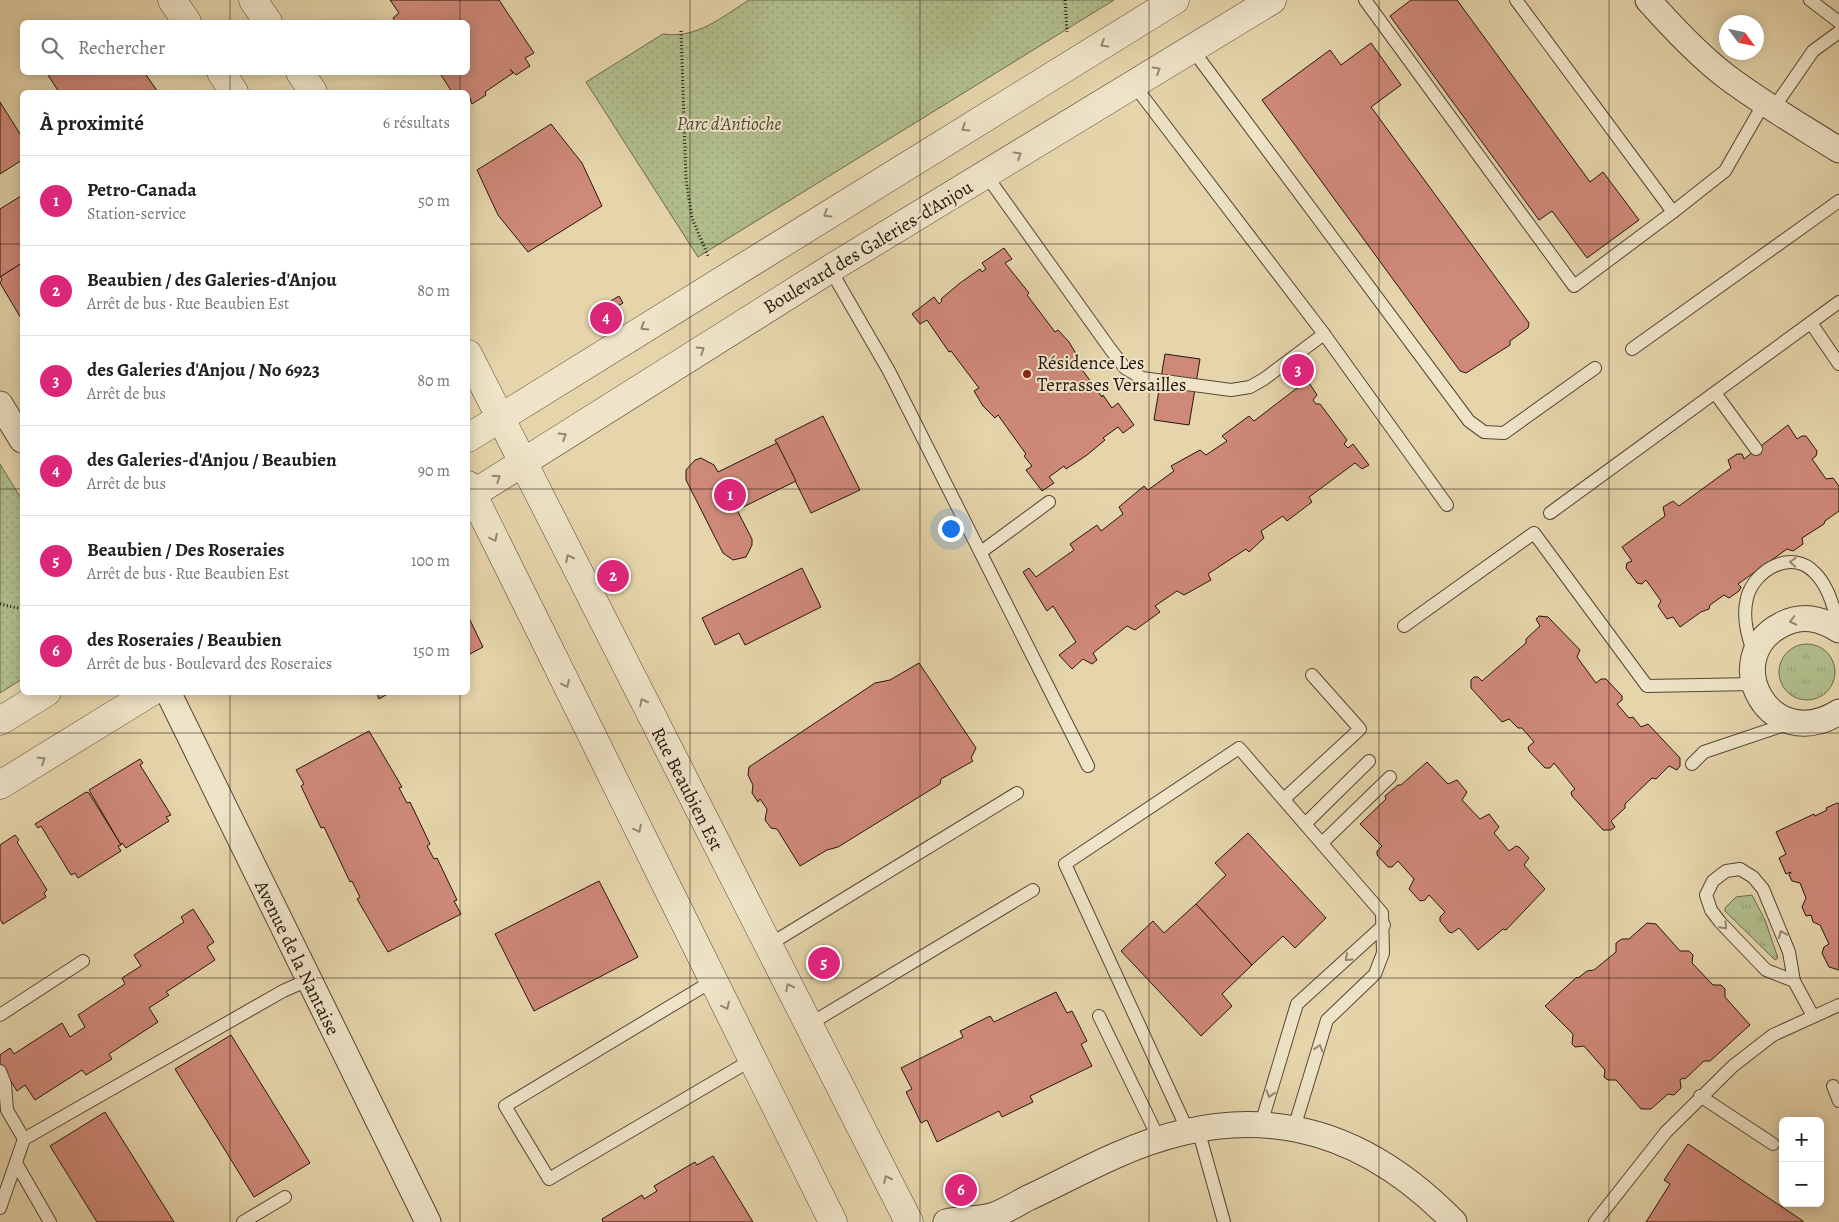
<!DOCTYPE html>
<html lang="fr">
<head>
<meta charset="utf-8">
<style>
	:root { --surface:#fff; --page:#f6f6f6; --text:#202124; --muted:#757577; --line:#e0e0e0; --accent:#db2777 }
	body { margin:0; font-family:Alegreya,serif; background:var(--page); color:var(--text) }
	.controls { position:absolute; right:15px; bottom:15px; display:grid; overflow:hidden; border-radius:8px; box-shadow:0 2px 12px #0003 }
	.controls button { width:45px; height:45px; display:grid; place-items:center; padding:0; border:0; border-bottom:1px solid var(--line); background:var(--surface); color:var(--text); font:25px sans-serif }
	.compass { position:absolute; left:1719px; top:15px; width:45px; height:45px; border-radius:50%; background:var(--surface); box-shadow:0 2px 12px #0003; rotate:123deg }
	.you { position:absolute; left:950px; top:528px; width:18px; height:18px; margin:-12px; border:4px solid #fff; border-radius:50%; background:#1a73e8; box-shadow:0 0 0 8px #1a73e833 }
	.badge { display:grid; place-items:center; width:32px; height:32px; border-radius:50%; background:var(--accent); color:#fff; font-size:16px; font-weight:700 }
	.pin { position:absolute; translate:-50% -50%; border:2px solid #fff; box-shadow:0 1px 5px #0006 }
	.list { margin:0; padding:0; list-style:none }
	h2 { display:flex; justify-content:space-between; align-items:center; height:65px; margin:0; padding:0 20px; font-size:21px }
	h2 small { font-size:16px; font-weight:400; color:var(--muted) }
	.list li { display:grid; grid-template-columns:32px 1fr auto; gap:15px; align-items:center; box-sizing:border-box; height:90px; padding:0 20px; border-top:1px solid var(--line) }
	.list b { display:block; font-size:19px; white-space:nowrap }
	.list p { margin:0; font-size:16px; white-space:nowrap; color:var(--muted) }
	.list em { font-size:16px; font-style:normal; color:var(--muted) }
	.icon { flex:none; width:28px; height:28px; fill:none; stroke:currentColor; stroke-width:2; stroke-linecap:round; stroke-linejoin:round }
	.map { position:relative; flex:none; width:1839px; height:1222px; overflow:hidden }
	.search { position:absolute; background:var(--surface); box-shadow:0 2px 12px #0003; left:20px; top:20px; width:450px; height:55px; display:flex; align-items:center; gap:12px; box-sizing:border-box; padding:0 18px; border-radius:8px; color:var(--muted); font-size:19px }
	.panel { position:absolute; background:var(--surface); box-shadow:0 2px 12px #0003; left:20px; top:90px; width:450px; height:605px; border-radius:8px }
	.map>svg:first-child { display:block }
	.grass { fill:url(#grass-tufts); stroke:#6c6a4e }
	.park { fill:url(#park-dots); stroke:#6c6a4e }
	.building { fill:#cf8979; stroke:#26150f }
	.lines { fill:none; stroke-linecap:round; stroke-linejoin:round }
	.service-casing { stroke:#564536; stroke-width:14 }
	.minor-casing { stroke:#564536; stroke-width:27 }
	.tertiary-casing { stroke:#564536; stroke-width:29 }
	.path { stroke:#26150f; stroke-width:3; stroke-dasharray:1 2.5; stroke-linecap:butt }
	.service { stroke:#efe4c8; stroke-width:12 }
	.minor { stroke:#efe4c8; stroke-width:25 }
	.tertiary { stroke:#efe4c8; stroke-width:28 }
	.oneway { stroke:#958775 }
	.grid { fill:none; stroke:#26150f; stroke-width:1; stroke-opacity:0.55 }
	.poi-dot { fill:#8f2418; stroke:#efe4c8; stroke-width:2 }
	.labels { text-anchor:middle; dominant-baseline:central; stroke-width:4; stroke-linejoin:round; paint-order:stroke }
	.park-label { font-size:19px; font-style:italic; fill:#504834; stroke:#efe4c8 }
	.street-label { font-size:19px; fill:#26150f; stroke:#efe4c8 }
	.poi-label { font-size:19px; fill:#26150f; stroke:#efe4c8; text-anchor:start }
</style>
</head>
<body>
<div class="map">
<svg width="1839" height="1222" viewBox="0 0 1839 1222">
	<defs>
		<pattern id="grass-tufts" width="24" height="20" patternUnits="userSpaceOnUse" patternTransform="scale(1.25)"><rect width="24" height="20" fill="#b1be8c"/><path d="M3 7l-1-3M5 7V3M7 7l1-3M15 17l-1-3M17 17v-4M19 17l1-3" fill="none" stroke="#98a278"/></pattern>
		<pattern id="park-dots" width="8" height="8" patternUnits="userSpaceOnUse" patternTransform="scale(1.25)"><rect width="8" height="8" fill="#b1be8c"/><path d="M2 2h.1M6 6h.1" fill="none" stroke="#98a278" stroke-width="1.8" stroke-linecap="round"/></pattern>
	</defs>
	<rect width="100%" height="100%" fill="#e6d5ab"/>
	<filter id="stains"><feTurbulence type="fractalNoise" baseFrequency=".004" numOctaves="4"/><feColorMatrix values="0 0 0 0 .2 0 0 0 0 .09 0 0 0 0 .02 0 0 0 .5 -.17"/></filter>
	<radialGradient id="worn" r=".72"><stop offset=".6" stop-color="#630" stop-opacity="0"/><stop offset="1" stop-color="#630" stop-opacity=".3"/></radialGradient>
	<!-- grass -->
	<g class="grass">
		<circle cx="1807" cy="672" r="28"/>
		<polygon points="1752,895 1765,920 1778,958 1775,960 1725,911 1725,908 1736,897"/>
	</g>
	<!-- park -->
	<g class="park">
		<path d="M749 0H1114L698 257 586 82 663 34C697 39 722 17 749 0Z"/>
		<polygon points="0,464 22,500 22,679 0,693"/>
	</g>
	<!-- building -->
	<g class="building">
		<polygon points="390,0 499,0 534,53 525,58 530,66 516,75 510,69 513,73 485,92 486,95 472,104 468,92 452,92 439,72 468,72 468,22 396,22 393,18 399,13"/>
		<polygon points="1411,0 1457,0 1590,182 1603,172 1639,220 1587,258 1552,211 1539,220 1390,16"/>
		<polygon points="1371,43 1401,85 1371,107 1529,323 1528,328 1510,341 1510,345 1466,373 1460,371 1262,100 1330,50 1341,65"/>
		<polygon points="46,72 144,72 158,92 59,92"/>
		<polygon points="0,102 22,137 22,160 0,174"/>
		<polygon points="551,124 582,163 602,206 528,252 498,215 477,170"/>
		<polygon points="21,196 22,263 0,277 0,209"/>
		<polygon points="1004,248 1012,259 1005,263 1029,293 1027,295 1055,332 1058,330 1069,342 1078,357 1075,360 1102,397 1103,395 1112,408 1118,403 1134,425 1123,433 1118,427 1103,438 1105,440 1087,455 1066,469 1064,466 1049,477 1054,483 1042,491 1026,470 1032,466 1024,456 1026,454 998,415 995,418 983,406 974,391 979,388 951,351 949,352 927,320 920,324 912,314 934,297 939,304 942,301 941,299 960,283 980,269 982,272 986,269 982,263"/>
		<polygon points="22,263 22,320 0,283 2,279 0,277"/>
		<polygon points="619,296 623,303 608,312 604,305"/>
		<polygon points="1165,354 1200,359 1189,425 1154,420"/>
		<polygon points="1304,375 1317,395 1313,400 1316,404 1320,404 1347,440 1344,444 1348,448 1353,444 1369,465 1362,469 1355,463 1309,497 1312,502 1287,521 1283,516 1261,531 1264,538 1249,552 1246,549 1208,574 1211,580 1184,595 1177,591 1155,606 1160,612 1135,630 1127,626 1093,653 1097,660 1092,664 1083,659 1072,669 1059,655 1076,642 1053,606 1047,611 1023,572 1029,568 1036,577 1074,550 1070,544 1097,525 1101,531 1123,514 1119,507 1144,486 1148,490 1174,471 1171,466 1200,450 1206,455 1227,441 1222,436 1249,416 1254,421 1301,385 1297,379"/>
		<polygon points="823,416 860,490 811,513 775,440"/>
		<polygon points="1788,425 1797,439 1802,436 1806,436 1817,451 1816,456 1812,459 1826,479 1833,478 1839,486 1839,511 1825,521 1824,524 1802,538 1803,544 1793,551 1787,549 1738,584 1741,587 1739,591 1729,598 1724,595 1710,605 1709,609 1701,612 1680,627 1673,617 1667,619 1658,606 1661,601 1646,580 1642,584 1637,583 1626,568 1627,563 1632,561 1622,547 1665,516 1663,507 1673,501 1679,506 1731,468 1728,460 1737,454 1742,454 1744,459"/>
		<polygon points="777,443 796,481 737,510 752,539 752,545 746,557 733,560 723,553 686,480 686,470 695,460 701,458 714,465 718,472"/>
		<polygon points="802,568 821,607 745,645 739,633 715,645 702,618"/>
		<polygon points="468,616 483,647 468,655"/>
		<polygon points="1539,616 1548,617 1580,650 1577,657 1596,683 1601,679 1606,679 1622,696 1622,700 1617,704 1629,718 1633,717 1641,727 1648,724 1680,758 1680,766 1677,770 1669,766 1656,779 1652,778 1625,804 1625,808 1611,821 1615,827 1611,830 1603,830 1572,796 1571,792 1575,789 1554,763 1550,768 1545,768 1529,751 1528,747 1534,742 1522,728 1518,728 1509,719 1502,722 1471,688 1471,680 1474,677 1478,677 1482,681 1526,643 1526,639 1540,626 1536,619"/>
		<polygon points="919,663 976,748 971,758 973,761 941,779 940,784 838,847 827,850 800,866 777,829 771,828 765,820 767,809 760,799 758,802 752,793 753,785 748,775 749,767 875,683 890,680"/>
		<polygon points="376,692 391,692 379,699"/>
		<polygon points="369,731 402,787 399,788 407,803 410,802 430,844 427,846 434,859 437,858 457,900 454,901 461,914 388,952 357,899 360,897 352,881 350,882 324,827 321,828 301,786 304,784 296,770"/>
		<polygon points="140,759 143,763 140,765 171,815 166,817 169,821 126,848 122,843 121,845 89,790"/>
		<polygon points="1427,762 1448,784 1457,780 1467,792 1462,800 1480,819 1489,814 1499,827 1494,833 1509,851 1516,846 1519,847 1529,858 1524,865 1545,889 1506,930 1503,929 1478,950 1459,928 1452,933 1449,932 1440,921 1440,917 1445,912 1429,895 1425,900 1420,901 1409,889 1414,879 1398,861 1392,867 1388,867 1377,855 1377,851 1382,846 1360,824 1386,799 1385,796 1398,785 1401,785"/>
		<polygon points="86,792 89,793 121,845 118,846 121,851 78,878 75,873 71,875 41,826 38,828 35,824"/>
		<polygon points="1837,803 1839,804 1839,970 1829,967 1822,953 1824,947 1829,944 1820,925 1813,922 1811,915 1806,916 1802,907 1806,898 1800,883 1792,881 1789,875 1791,872 1786,874 1779,858 1786,854 1776,832 1814,814 1815,816 1827,810 1826,808"/>
		<polygon points="1248,833 1326,918 1295,948 1283,936 1252,965 1196,904 1226,875 1215,863"/>
		<polygon points="15,835 19,840 17,842 47,890 44,893 46,897 3,924 0,919 0,845"/>
		<polygon points="599,881 638,957 534,1011 495,934"/>
		<polygon points="1196,904 1252,965 1222,994 1232,1006 1201,1036 1121,951 1153,921 1164,933"/>
		<polygon points="193,909 214,942 207,947 215,960 166,992 169,995 149,1008 158,1022 109,1054 112,1059 86,1075 82,1070 35,1100 25,1085 17,1091 0,1064 0,1055 10,1048 14,1054 62,1023 70,1037 85,1027 78,1015 125,984 122,978 141,966 134,955 184,922 181,917"/>
		<polygon points="1647,923 1656,924 1680,951 1689,951 1693,955 1692,963 1713,985 1721,985 1725,989 1725,997 1750,1025 1710,1061 1704,1061 1685,1079 1683,1078 1680,1080 1681,1088 1674,1095 1668,1094 1651,1109 1641,1109 1616,1080 1608,1080 1604,1077 1605,1070 1584,1046 1575,1047 1572,1044 1573,1034 1545,1006 1577,977 1578,978 1587,971 1594,970 1616,952 1616,943 1622,939 1629,939"/>
		<polygon points="1056,992 1067,1013 1072,1011 1087,1041 1081,1044 1092,1066 1030,1096 1033,1102 1002,1117 999,1111 937,1142 927,1120 921,1123 906,1092 912,1089 901,1068 963,1037 960,1031 990,1016 994,1022"/>
		<polygon points="231,1035 310,1163 254,1197 175,1069"/>
		<polygon points="105,1112 174,1222 97,1222 50,1146"/>
		<polygon points="1688,1144 1803,1221 1803,1222 1646,1222 1670,1184 1664,1180"/>
		<polygon points="713,1156 753,1222 603,1222 602,1219 642,1195 644,1199 657,1191 654,1186 695,1162 697,1165"/>
	</g>
	<g class="lines">
		<defs>
			<g id="service">
				<polyline points="1365,0 1574,286 1673,212"/>
				<polyline points="1516,0 1673,212 1725,171 1764,103"/>
				<polyline points="1810,0 1839,22"/>
				<polyline points="1192,49 1469,421 1484,432 1504,433 1595,368"/>
				<polyline points="1134,85 1324,334 1447,505"/>
				<polyline points="1773,109 1813,51 1839,32"/>
				<polyline points="986,175 1111,350 1125,368 1142,378 1231,390 1250,387 1264,379 1324,334"/>
				<polyline points="830,269 889,371 1088,766"/>
				<polyline points="1811,323 1839,364"/>
				<polyline points="1632,349 1839,201"/>
				<polyline points="1715,393 1756,449"/>
				<polyline points="1550,513 1839,302"/>
				<polyline points="981,552 1049,502"/>
				<polyline points="1404,626 1534,533 1647,686 1755,684"/>
				<path d="M1754 655C1748 637 1742 618 1747 598 1754 570 1792 548 1815 573 1829 587 1833 607 1839 625"/>
				<polyline points="1692,764 1704,752 1793,722"/>
				<polyline points="1284,799 1360,729 1312,675"/>
				<polyline points="1305,824 1369,761"/>
				<polyline points="1322,843 1390,777"/>
				<polyline points="767,946 1017,793"/>
				<polyline points="714,980 505,1106 549,1179 753,1059"/>
				<polyline points="1794,981 1766,970 1720,922 1711,910 1706,895 1713,881 1726,871 1740,869 1753,877 1763,889 1789,952 1794,981 1813,1016"/>
				<polyline points="0,1015 83,961"/>
				<polyline points="1099,1016 1159,1139"/>
				<polyline points="808,1025 1033,890"/>
				<polyline points="0,1071 5,1084 7,1110 24,1139"/>
				<polyline points="1833,1086 1839,1101"/>
				<polyline points="1700,1096 1773,1144"/>
				<polyline points="1261,1124 1297,1004 1384,925"/>
				<polyline points="1198,1129 1224,1222"/>
				<polyline points="1188,1131 1065,864 1239,748 1382,913 1383,953 1375,974 1327,1020 1294,1128"/>
				<polyline points="16,1163 50,1222"/>
				<polyline points="0,1208 24,1139 283,991 308,980"/>
				<polyline points="243,1222 285,1197"/>
				<polyline points="1595,1222 1666,1132 1733,1066 1773,1035 1839,1005"/>
			</g>
			<g id="minor">
				<path d="M1648 0C1672 27 1698 55 1727 77 1763 104 1801 126 1839 150"/>
				<polyline points="0,404 22,440"/>
				<path d="M1839 630C1820 618 1802 614 1781 625 1718 658 1769 756 1839 712"/>
				<polyline points="168,692 428,1222"/>
				<path d="M946 1222C962 1218 979 1220 994 1215 1006 1211 1018 1203 1028 1198 1058 1184 1087 1168 1117 1155 1245 1098 1356 1121 1454 1222"/>
			</g>
			<g id="tertiary">
				<polyline points="172,0 187,22"/>
				<polyline points="253,0 268,22"/>
				<polyline points="221,72 234,92"/>
				<polyline points="300,72 313,92"/>
				<polyline points="468,354 909,1222"/>
				<polyline points="468,438 1175,0"/>
				<polyline points="468,485 833,1222"/>
				<polyline points="468,497 830,269 1272,0"/>
				<polyline points="0,721 47,692"/>
				<polyline points="0,785 151,692"/>
			</g>
		</defs>
		<!-- service casing -->
		<use href="#service" class="service-casing"/>
		<!-- minor casing -->
		<use href="#minor" class="minor-casing"/>
		<!-- tertiary casing -->
		<use href="#tertiary" class="tertiary-casing"/>
		<!-- path -->
		<g class="path">
			<polyline points="1065,0 1067,32"/>
			<polyline points="681,31 686,180 692,218 708,256"/>
			<polyline points="0,604 22,609"/>
			<polyline points="203,692 204,693"/>
		</g>
		<!-- service -->
		<use href="#service" class="service"/>
		<!-- minor -->
		<use href="#minor" class="minor"/>
		<!-- tertiary -->
		<use href="#tertiary" class="tertiary"/>
	</g>
	<!-- one-way arrows -->
	<defs><path id="oneway-chevron" d="M-2-3.5L2.5 0L-2 3.5" fill="none" stroke-width="1.6" stroke-linecap="round" stroke-linejoin="round" transform="scale(1.25)"/></defs>
	<g class="oneway">
		<use href="#oneway-chevron" transform="translate(1104 44) rotate(149)"/>
		<use href="#oneway-chevron" transform="translate(1157 70) rotate(-31)"/>
		<use href="#oneway-chevron" transform="translate(965 128) rotate(148)"/>
		<use href="#oneway-chevron" transform="translate(1018 155) rotate(-31)"/>
		<use href="#oneway-chevron" transform="translate(827 214) rotate(148)"/>
		<use href="#oneway-chevron" transform="translate(644 327) rotate(148)"/>
		<use href="#oneway-chevron" transform="translate(701 350) rotate(-32)"/>
		<use href="#oneway-chevron" transform="translate(563 436) rotate(-32)"/>
		<use href="#oneway-chevron" transform="translate(497 478) rotate(-33)"/>
		<use href="#oneway-chevron" transform="translate(494 538) rotate(64)"/>
		<use href="#oneway-chevron" transform="translate(569 558) rotate(-117)"/>
		<use href="#oneway-chevron" transform="translate(1793 562) rotate(-175)"/>
		<use href="#oneway-chevron" transform="translate(1793 621) rotate(166)"/>
		<use href="#oneway-chevron" transform="translate(566 684) rotate(64)"/>
		<use href="#oneway-chevron" transform="translate(643 702) rotate(-117)"/>
		<use href="#oneway-chevron" transform="translate(42 760) rotate(-31)"/>
		<use href="#oneway-chevron" transform="translate(638 829) rotate(64)"/>
		<use href="#oneway-chevron" transform="translate(1724 926) rotate(47)"/>
		<use href="#oneway-chevron" transform="translate(1782 934) rotate(-113)"/>
		<use href="#oneway-chevron" transform="translate(1348 958) rotate(138)"/>
		<use href="#oneway-chevron" transform="translate(789 987) rotate(-117)"/>
		<use href="#oneway-chevron" transform="translate(726 1006) rotate(64)"/>
		<use href="#oneway-chevron" transform="translate(1319 1048) rotate(-73)"/>
		<use href="#oneway-chevron" transform="translate(1270 1094) rotate(107)"/>
		<use href="#oneway-chevron" transform="translate(887 1179) rotate(-117)"/>
	</g>
	<!-- grid -->
	<path class="grid" d="M230 0V22M460 0V22M690 0V1222M920 0V1222M1149 0V1222M1379 0V1222M1609 0V1222M230 72V92M460 72V92M0 244H22M468 244H1839M0 489H22M468 489H1839M230 692V1222M460 692V1222M0 733H1839M0 978H1839"/>
	<!-- markers -->
	<circle class="poi-dot" cx="1027" cy="374" r="5"/>
	<g class="labels">
		<!-- park labels -->
		<g class="park-label">
			<text x="729" y="124">Parc d'Antioche</text>
		</g>
		<!-- street labels -->
		<g class="street-label">
			<text transform="translate(868 247) rotate(-31)">Boulevard des Galeries-d'Anjou</text>
			<text transform="translate(687 789) rotate(63)">Rue Beaubien Est</text>
			<text transform="translate(297 958) rotate(64)">Avenue de la Nantaise</text>
		</g>
		<!-- poi labels -->
		<g class="poi-label">
			<text x="1037" y="363">Résidence Les<tspan x="1037" dy="22">Terrasses Versailles</tspan></text>
		</g>
	</g>
	<rect width="100%" height="100%" filter="url(#stains)"/>
	<rect width="100%" height="100%" fill="url(#worn)"/>
</svg>
<div class="controls">
<button>+</button>
<button>−</button>
</div>
<svg class="compass" viewBox="-18 -18 36 36"><path d="M0-13l5 13h-10z" fill="#e53935"/><path d="M0 13l5-13h-10z" fill="#757577"/></svg>
<div class="you"></div>
<div class="pin badge" style="left:730px;top:495px">1</div>
<div class="pin badge" style="left:613px;top:576px">2</div>
<div class="pin badge" style="left:1298px;top:370px">3</div>
<div class="pin badge" style="left:606px;top:318px">4</div>
<div class="pin badge" style="left:824px;top:963px">5</div>
<div class="pin badge" style="left:961px;top:1190px">6</div>
<div class="search"><svg class="icon" aria-label="search" viewBox="0 0 24 24"><circle cx="10" cy="10" r="6"/><path d="M15 15l6 6"/></svg>Rechercher</div>
<section class="panel">
<h2>À proximité<small>6 résultats</small></h2>
<ul class="list">
<li><span class="badge">1</span><div><b>Petro-Canada</b><p>Station-service</p></div><em>50 m</em></li>
<li><span class="badge">2</span><div><b>Beaubien / des Galeries-d'Anjou</b><p>Arrêt de bus · Rue Beaubien Est</p></div><em>80 m</em></li>
<li><span class="badge">3</span><div><b>des Galeries d'Anjou / No 6923</b><p>Arrêt de bus</p></div><em>80 m</em></li>
<li><span class="badge">4</span><div><b>des Galeries-d'Anjou / Beaubien</b><p>Arrêt de bus</p></div><em>90 m</em></li>
<li><span class="badge">5</span><div><b>Beaubien / Des Roseraies</b><p>Arrêt de bus · Rue Beaubien Est</p></div><em>100 m</em></li>
<li><span class="badge">6</span><div><b>des Roseraies / Beaubien</b><p>Arrêt de bus · Boulevard des Roseraies</p></div><em>150 m</em></li>
</ul>
</section>
</div>
</body>
</html>
